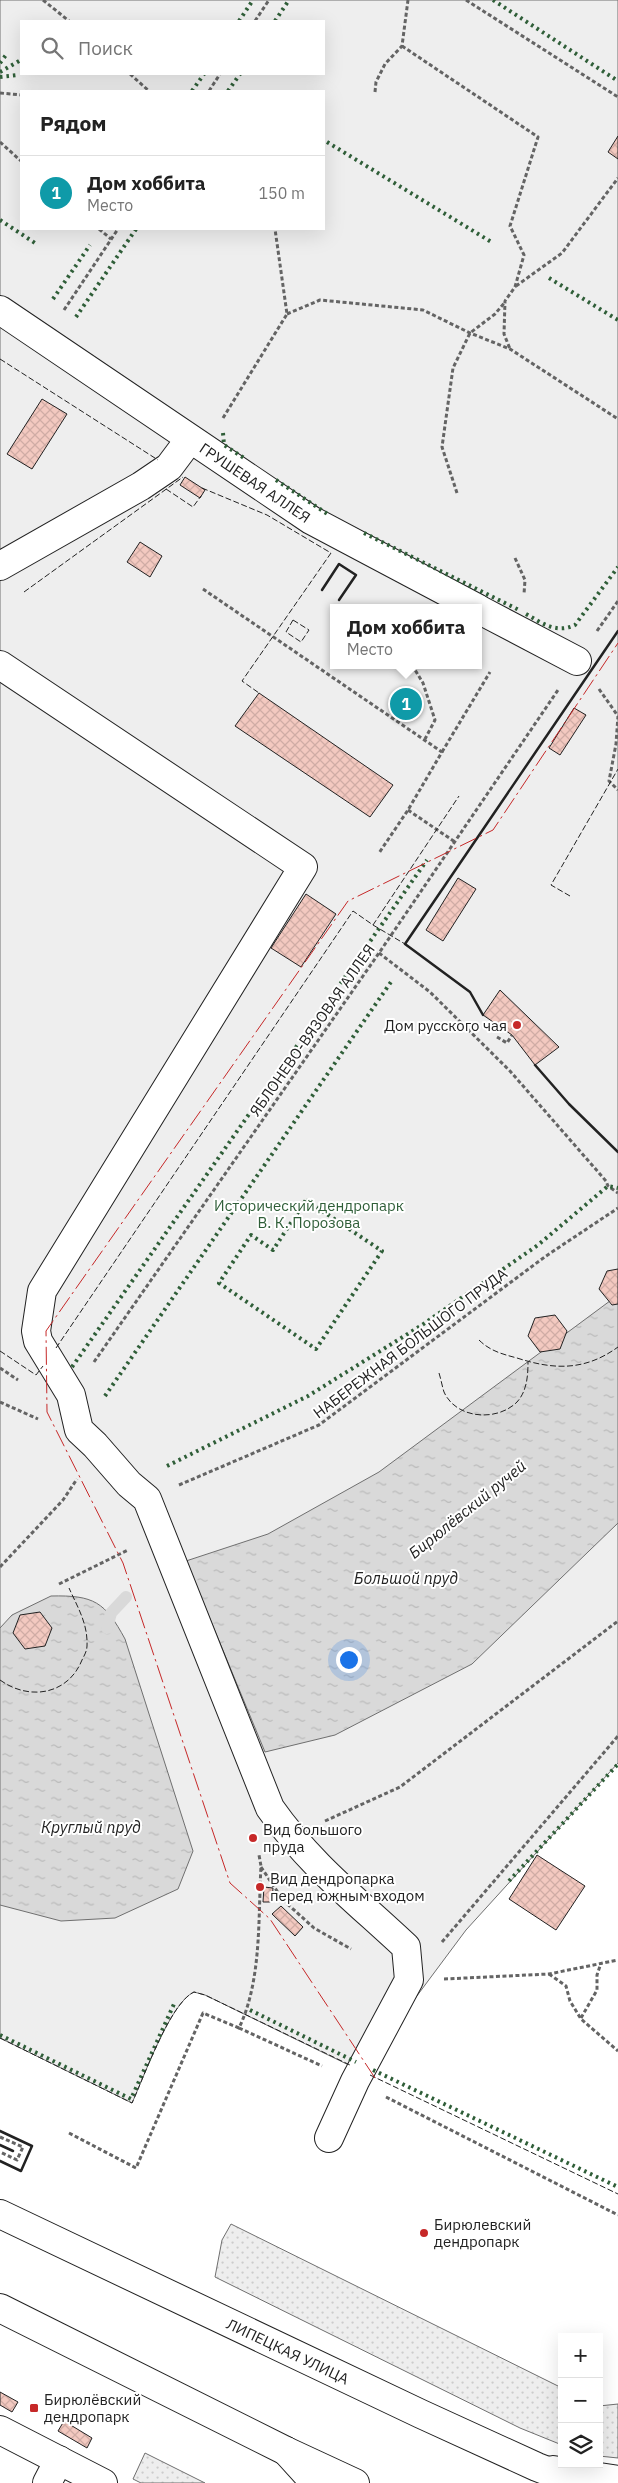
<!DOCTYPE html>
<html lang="ru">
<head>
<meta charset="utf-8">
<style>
	:root { --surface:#fff; --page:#f6f6f6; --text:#222; --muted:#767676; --line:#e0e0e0; --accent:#c62828 }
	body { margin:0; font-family:"IBM Plex Sans",sans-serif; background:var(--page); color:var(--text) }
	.controls { position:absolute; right:15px; bottom:15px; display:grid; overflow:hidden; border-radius:0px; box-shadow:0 5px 20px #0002 }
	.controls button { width:45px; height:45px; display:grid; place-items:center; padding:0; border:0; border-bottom:1px solid var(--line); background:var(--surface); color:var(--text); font:25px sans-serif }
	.you { position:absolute; left:348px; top:1659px; width:18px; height:18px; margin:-12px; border:4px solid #fff; border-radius:50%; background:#1a73e8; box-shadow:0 0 0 8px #1a73e833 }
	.badge { display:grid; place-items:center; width:32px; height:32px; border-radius:50%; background:var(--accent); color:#fff; font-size:16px; font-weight:700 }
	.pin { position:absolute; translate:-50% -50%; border:2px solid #fff; box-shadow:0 1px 5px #0006 }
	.popup { position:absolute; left:330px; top:604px; width:152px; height:65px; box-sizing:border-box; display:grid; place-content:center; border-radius:0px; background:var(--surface); filter:drop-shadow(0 1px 4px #0005); font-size:16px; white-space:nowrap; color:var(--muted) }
	.popup b { font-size:19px; color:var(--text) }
	.popup::after { content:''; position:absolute; left:50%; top:100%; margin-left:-10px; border:10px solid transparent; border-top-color:var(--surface) }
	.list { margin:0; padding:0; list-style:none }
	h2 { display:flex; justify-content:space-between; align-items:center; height:65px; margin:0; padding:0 20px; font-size:21px }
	h2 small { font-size:16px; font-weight:400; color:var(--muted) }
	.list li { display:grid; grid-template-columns:32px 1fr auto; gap:15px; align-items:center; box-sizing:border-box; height:75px; padding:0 20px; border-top:1px solid var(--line) }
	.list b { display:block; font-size:19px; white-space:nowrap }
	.list p { margin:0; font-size:16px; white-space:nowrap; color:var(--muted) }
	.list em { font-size:16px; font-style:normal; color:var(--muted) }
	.icon { flex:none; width:28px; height:28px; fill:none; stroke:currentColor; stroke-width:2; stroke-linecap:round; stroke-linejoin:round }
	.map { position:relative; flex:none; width:618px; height:2483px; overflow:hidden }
	.search { position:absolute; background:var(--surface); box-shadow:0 5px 20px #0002; left:20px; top:20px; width:305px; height:55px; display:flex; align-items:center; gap:12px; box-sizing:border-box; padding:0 18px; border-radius:0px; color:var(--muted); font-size:19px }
	.panel { position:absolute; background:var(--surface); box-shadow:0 5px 20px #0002; left:20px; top:90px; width:305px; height:140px; border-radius:0px }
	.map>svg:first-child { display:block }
	.grass { fill:url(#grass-dots); stroke:#6f6f6f }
	.park { fill:#eee; stroke:#6f6f6f; fill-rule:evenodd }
	.water { fill:url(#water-ripples); stroke:#6f6f6f }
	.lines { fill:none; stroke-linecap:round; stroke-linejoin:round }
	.stream { stroke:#d9d9d9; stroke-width:12 }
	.building { fill:url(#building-cross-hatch); stroke:#222 }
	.minor-casing { stroke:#222; stroke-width:30 }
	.major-casing { stroke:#222; stroke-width:30 }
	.path { stroke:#646464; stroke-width:3; stroke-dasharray:4 2.5; stroke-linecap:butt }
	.minor { stroke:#fff; stroke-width:28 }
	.major { stroke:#fff; stroke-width:28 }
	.hedge { stroke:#2f5e38; stroke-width:4; stroke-dasharray:2.5 4; stroke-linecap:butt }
	.fence { stroke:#222; stroke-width:1; stroke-dasharray:6 2.5; stroke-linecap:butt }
	.wall { stroke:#222; stroke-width:2.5 }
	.power { stroke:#c62828; stroke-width:1; stroke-dasharray:18 4 2.5 4; stroke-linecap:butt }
	.poi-dot { fill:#c62828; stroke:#fff; stroke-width:2 }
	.labels { text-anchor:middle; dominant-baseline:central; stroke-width:4; stroke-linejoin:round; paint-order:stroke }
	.street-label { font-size:15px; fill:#222; stroke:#fff }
	.poi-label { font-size:15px; fill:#222; stroke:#fff; text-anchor:start }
	.park-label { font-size:15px; fill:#2f5e38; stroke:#fff }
	.water-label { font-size:16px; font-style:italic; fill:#222; stroke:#fff }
</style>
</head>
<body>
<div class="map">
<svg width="618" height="2483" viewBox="0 0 618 2483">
	<defs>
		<pattern id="grass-dots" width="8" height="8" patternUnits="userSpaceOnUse" patternTransform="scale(1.25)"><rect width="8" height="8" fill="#eee"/><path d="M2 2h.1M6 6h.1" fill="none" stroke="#ccc" stroke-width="1.8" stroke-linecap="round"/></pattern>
		<pattern id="water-ripples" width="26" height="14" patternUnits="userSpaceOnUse" patternTransform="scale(1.25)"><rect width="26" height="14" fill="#d9d9d9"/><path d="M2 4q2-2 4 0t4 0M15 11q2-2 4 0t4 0" fill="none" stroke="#bababa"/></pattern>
		<pattern id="building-cross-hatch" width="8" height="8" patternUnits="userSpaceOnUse" patternTransform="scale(1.25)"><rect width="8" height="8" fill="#f3c9c0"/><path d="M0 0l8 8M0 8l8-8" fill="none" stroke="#d0aca5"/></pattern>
	</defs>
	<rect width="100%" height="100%" fill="#fff"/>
	<!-- grass -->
	<g class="grass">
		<polygon points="231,2224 562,2388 562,2445 520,2428 215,2277 222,2240"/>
		<polygon points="618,2404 618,2458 599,2456 599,2406"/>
		<polygon points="145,2453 205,2483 141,2483 133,2479"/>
	</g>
	<!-- park -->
	<path class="park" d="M0 0H618V1763L466 1930 361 2071 205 1995 194 1992C170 2003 144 2077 132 2103L0 2038ZM21 21H324V74H21ZM21 91H324V229H21ZM334 608H478V665H334Z"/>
	<!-- water -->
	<g class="water">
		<polygon points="618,1295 618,1523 472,1664 335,1735 265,1752 186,1561 268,1534 379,1472"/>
		<path d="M51 1596C94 1595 105 1602 125 1639L193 1851 178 1889 115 1918 61 1921 0 1905V1628L12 1615Z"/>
	</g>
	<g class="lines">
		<!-- stream -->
		<polyline class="stream" points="107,1628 111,1613 126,1597"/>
	</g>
	<!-- building -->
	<g class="building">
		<polygon points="618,136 618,159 608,152"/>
		<polygon points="42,399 67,414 32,469 7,454"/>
		<polygon points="185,477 205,490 200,498 180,485"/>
		<polygon points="140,542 162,556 150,577 127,562"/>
		<polygon points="259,693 393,785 370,817 235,726"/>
		<polygon points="574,708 586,715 560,755 549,748"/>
		<polygon points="458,878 476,889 443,941 426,930"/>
		<polygon points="306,894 336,914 301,967 271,948"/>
		<polygon points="500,990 559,1047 535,1065 512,1035 483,1015"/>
		<polygon points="618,1269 618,1304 612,1305 599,1289 607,1271"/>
		<polygon points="555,1315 567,1331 560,1349 540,1352 528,1336 535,1318"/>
		<polygon points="40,1612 52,1628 45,1646 25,1649 13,1633 20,1615"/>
		<polygon points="537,1855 585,1886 556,1930 509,1899"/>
		<polygon points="264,1887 273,1888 272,1902 263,1902"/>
		<polygon points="281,1906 303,1927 295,1936 272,1914"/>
		<polygon points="0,2392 18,2402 12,2412 0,2405"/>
		<polygon points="64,2421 92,2438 87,2448 58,2431"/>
	</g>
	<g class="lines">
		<defs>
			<g id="minor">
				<path id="s1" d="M0 310 311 520 477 608"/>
				<polyline points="0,566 141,486 169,467 190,439"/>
				<polyline points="478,609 577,661"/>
				<path d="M0 665 303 867 42 1291 36 1331 38 1341 71 1395 79 1430 95 1445 129 1484 147 1499 270 1808C310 1865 356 1900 406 1947L409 1980 355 2081 329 2138"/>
				<polyline points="0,2430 103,2483"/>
				<polyline points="286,2451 315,2483"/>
				<polyline points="553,2470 618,2480"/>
				<polyline points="47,2483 59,2460"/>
			</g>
			<g id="major">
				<path id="s2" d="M0 2214 421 2414 537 2467 578 2483"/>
				<polyline points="0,2308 286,2451 355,2483"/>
			</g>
		</defs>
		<!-- minor casing -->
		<use href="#minor" class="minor-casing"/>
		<!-- major casing -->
		<use href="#major" class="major-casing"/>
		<!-- path -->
		<g class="path">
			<polyline points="43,0 69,21"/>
			<polyline points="466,0 618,97"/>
			<polyline points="255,21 269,0"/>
			<polyline points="402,46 538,137 510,226 524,255 515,287 505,301 504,334 510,349"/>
			<polyline points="130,74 149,91"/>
			<polyline points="209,91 220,74"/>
			<polyline points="375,92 376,82 385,64 402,46 408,0"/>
			<polyline points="0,93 21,95"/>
			<polyline points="0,142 21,161"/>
			<polyline points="99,229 111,239"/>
			<polyline points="516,286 562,253 618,178"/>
			<polyline points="64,310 118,229"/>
			<polyline points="287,314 320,300 423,310 470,333 510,349 618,419"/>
			<polyline points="223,418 287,314 275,229"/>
			<polyline points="457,493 442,447 453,368 470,333 495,314 505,302"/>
			<polyline points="515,558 525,580 524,594"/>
			<polyline points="203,589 442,752 408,810 379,853"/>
			<polyline points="597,631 618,601"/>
			<polyline points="412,665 423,683 435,720 425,739"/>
			<polyline points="599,689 618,716 616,744 609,781 618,790"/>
			<polyline points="442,752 490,672"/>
			<polyline points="408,810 455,842"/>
			<polyline points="379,953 430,992 510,1071 606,1181 608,1186 618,1193"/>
			<polyline points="497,1037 507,1043 512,1035"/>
			<polyline points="94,1362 379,953 558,690"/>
			<polyline points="0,1368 18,1380"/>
			<polyline points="0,1402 38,1419"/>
			<polyline points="179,1485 319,1425 546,1256 618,1208"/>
			<polyline points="0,1567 63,1500 77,1479"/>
			<polyline points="59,1584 128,1550"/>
			<polyline points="325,1821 400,1787 618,1621"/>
			<polyline points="261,1867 283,1900 314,1928 351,1949"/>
			<polyline points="442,1942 618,1736"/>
			<polyline points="549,1974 566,1986 570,2001 581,2019 618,2051"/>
			<polyline points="444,1979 549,1974 618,1960"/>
			<polyline points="581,2018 597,1990 597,1975 601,1963"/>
			<polyline points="239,2028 322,2066"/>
			<polyline points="386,2097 618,2215"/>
			<path d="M69 2133 136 2168 203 2013 239 2028C262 1980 258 1918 261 1866L259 1855"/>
			<polyline points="0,2137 23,2147 17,2160 0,2152"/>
		</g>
		<!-- minor -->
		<use href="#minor" class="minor"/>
		<!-- major -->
		<use href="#major" class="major"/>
		<!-- hedge -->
		<g class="hedge">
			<polyline points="493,0 618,81"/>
			<polyline points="239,21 253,0"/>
			<polyline points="275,21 289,0"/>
			<polyline points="0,63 6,55"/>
			<polyline points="0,72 21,60"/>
			<polyline points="0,77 18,75"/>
			<polyline points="192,91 204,74"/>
			<polyline points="228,91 240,74"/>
			<polyline points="327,142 493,243"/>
			<polyline points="0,220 38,245"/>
			<polyline points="549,278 618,320"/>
			<polyline points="53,299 90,245"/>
			<polyline points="76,317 136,229"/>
			<polyline points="223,433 224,445 244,458"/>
			<polyline points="276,480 329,515"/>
			<polyline points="364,533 519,610"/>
			<path d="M526 614C542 623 556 634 575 625L618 567"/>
			<polygon points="306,1200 382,1251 316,1349 219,1283 251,1235 273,1250"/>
			<polyline points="72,1367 427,860"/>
			<polyline points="105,1396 393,979"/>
			<polyline points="167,1466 308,1396 422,1325 538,1245 608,1186 618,1188"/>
			<polyline points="509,1881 618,1764"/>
			<polyline points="250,2010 356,2062"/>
			<polyline points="0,2035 131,2099 174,2004"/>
			<polyline points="373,2070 618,2187"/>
		</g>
		<!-- fence -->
		<g class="fence">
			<polyline points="0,359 158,460"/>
			<polyline points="202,488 267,515 331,553 242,681 259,693"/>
			<polyline points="166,489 193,507 201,496"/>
			<polyline points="24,592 183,477"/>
			<polygon points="293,620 309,630 301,642 286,632"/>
			<polyline points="570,896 551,885 618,769"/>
			<polyline points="373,925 405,944"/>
			<path d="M479 1340C490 1351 502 1354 517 1358 554 1370 585 1371 618 1347"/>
			<polyline points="56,1348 353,911 373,925 459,796"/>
			<polyline points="0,1351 36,1375 43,1366"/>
			<path d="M439 1373C441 1379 442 1386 444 1392 456 1419 497 1422 517 1402 527 1391 528 1376 528 1362"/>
			<path d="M0 1680C29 1701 68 1695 82 1660 84 1656 87 1651 87 1646 88 1624 78 1608 69 1588"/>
			<path d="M0 2038 132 2103C144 2077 170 2003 194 1992L205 1995 352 2066"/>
			<polyline points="370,2075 618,2194"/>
		</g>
		<!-- wall -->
		<g class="wall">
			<polyline points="322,590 339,564 356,575 339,600"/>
			<polyline points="483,1015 470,992 405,944 618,631"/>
			<polyline points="535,1065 569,1104 618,1152"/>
			<polyline points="0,2131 32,2146 21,2171 0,2161"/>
			<polyline points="0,2145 13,2151"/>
		</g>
		<!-- power -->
		<polyline class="power" points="375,2078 270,1919 230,1883 123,1563 47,1412 46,1331 348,901 493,830 618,643"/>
	</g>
	<!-- markers -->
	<g class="poi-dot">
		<circle cx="517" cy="1025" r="5"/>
		<circle cx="253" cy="1838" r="5"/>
		<circle cx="260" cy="1887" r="5"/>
		<circle cx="424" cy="2233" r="5"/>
		<rect x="29" y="2403" width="10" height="10" rx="2.5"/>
	</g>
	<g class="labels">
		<!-- street labels -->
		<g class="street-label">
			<text stroke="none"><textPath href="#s1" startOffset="308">ГРУШЕВАЯ АЛЛЕЯ</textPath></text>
			<text transform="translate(312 1030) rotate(-55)">ЯБЛОНЕВО-ВЯЗОВАЯ АЛЛЕЯ</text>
			<text transform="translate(410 1343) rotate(-37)">НАБЕРЕЖНАЯ БОЛЬШОГО ПРУДА</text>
			<text stroke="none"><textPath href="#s2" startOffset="319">ЛИПЕЦКАЯ УЛИЦА</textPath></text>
		</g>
		<!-- poi labels -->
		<g class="poi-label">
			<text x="507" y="1025" text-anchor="end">Дом русского чая</text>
			<text x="263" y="1829">Вид большого<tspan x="263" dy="17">пруда</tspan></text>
			<text x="270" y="1878">Вид дендропарка<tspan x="270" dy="17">перед южным входом</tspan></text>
			<text x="434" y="2224">Бирюлевский<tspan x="434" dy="17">дендропарк</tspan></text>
			<text x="44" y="2399">Бирюлёвский<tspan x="44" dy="17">дендропарк</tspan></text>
		</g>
		<!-- park labels -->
		<g class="park-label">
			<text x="309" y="1205">Исторический дендропарк<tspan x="309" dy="17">В. К. Порозова</tspan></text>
		</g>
		<!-- water labels -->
		<g class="water-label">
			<text transform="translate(467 1509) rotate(-39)">Бирюлёвский ручей</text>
			<text x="406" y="1578">Большой пруд</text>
			<text x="91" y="1827">Круглый пруд</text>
		</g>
	</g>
</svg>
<div class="controls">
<button>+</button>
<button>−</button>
<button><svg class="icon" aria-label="layers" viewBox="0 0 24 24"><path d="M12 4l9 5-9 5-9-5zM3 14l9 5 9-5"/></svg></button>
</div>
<div class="you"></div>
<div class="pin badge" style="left:406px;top:704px;background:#0f9aa8">1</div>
<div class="popup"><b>Дом хоббита</b>Место</div>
<div class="search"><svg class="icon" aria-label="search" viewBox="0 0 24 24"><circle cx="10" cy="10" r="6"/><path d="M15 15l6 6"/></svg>Поиск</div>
<section class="panel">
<h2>Рядом<small></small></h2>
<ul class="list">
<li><span class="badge" style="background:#0f9aa8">1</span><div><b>Дом хоббита</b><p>Место</p></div><em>150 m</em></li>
</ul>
</section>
</div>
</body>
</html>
